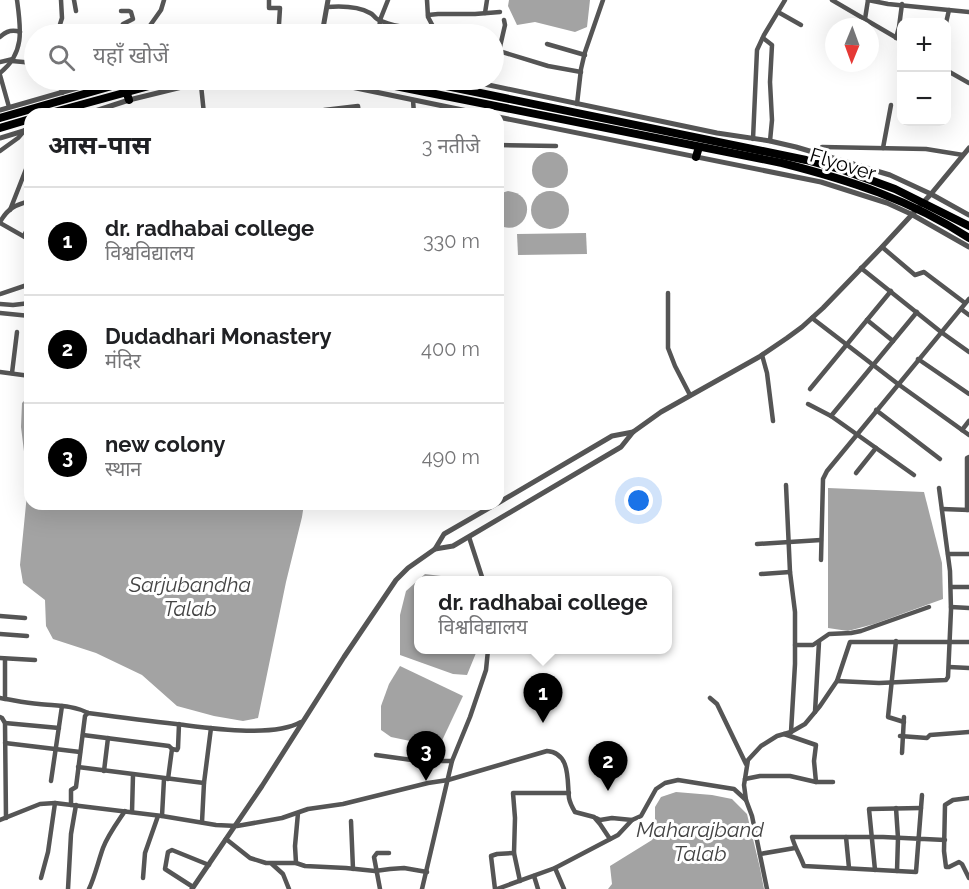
<!DOCTYPE html>
<html lang="hi">
<head>
<meta charset="utf-8">
<style>
	:root { --surface:#fff; --page:#f6f6f6; --text:#202124; --muted:#757577; --line:#e0e0e0; --accent:#000 }
	body { margin:0; font-family:Raleway,"Noto Sans Devanagari",sans-serif; background:var(--page); color:var(--text) }
	.controls { position:absolute; right:18px; top:18px; display:grid; overflow:hidden; border-radius:12px; box-shadow:0 6px 24px #0002 }
	.controls button { width:54px; height:54px; display:grid; place-items:center; padding:0; border:0; border-bottom:2px solid var(--line); background:var(--surface); color:var(--text); font:30px sans-serif }
	.compass { position:absolute; left:825px; top:18px; width:54px; height:54px; border-radius:50%; background:var(--surface); box-shadow:0 6px 24px #0002; rotate:181deg }
	.you { position:absolute; left:639px; top:501px; width:21px; height:21px; margin:-15px; border:4px solid #fff; border-radius:50%; background:#1a73e8; box-shadow:0 0 0 9px #1a73e833 }
	.badge { display:grid; place-items:center; width:39px; height:39px; border-radius:50%; background:var(--accent); color:#fff; font-size:20px; font-weight:700 }
	.pin { position:absolute; translate:-50% -50px; filter:drop-shadow(0 2px 3px #0008) }
	.pin::after { content:''; position:absolute; top:32px; width:21px; height:18px; background:inherit; clip-path:polygon(0 0,100% 0,50% 100%) }
	.popup { position:absolute; left:414px; top:576px; width:258px; height:78px; box-sizing:border-box; display:grid; place-content:center; border-radius:12px; background:var(--surface); filter:drop-shadow(0 2px 4px #0005); font-size:20px; white-space:nowrap; color:var(--muted) }
	.popup b { font-size:22px; color:var(--text) }
	.popup::after { content:''; position:absolute; left:50%; top:100%; margin-left:-12px; border:12px solid transparent; border-top-color:var(--surface) }
	.list { margin:0; padding:0; list-style:none }
	h2 { display:flex; justify-content:space-between; align-items:center; height:78px; margin:0; padding:0 24px; font-size:26px }
	h2 small { font-size:20px; font-weight:400; color:var(--muted) }
	.list li { display:grid; grid-template-columns:39px 1fr auto; gap:18px; align-items:center; box-sizing:border-box; height:108px; padding:0 24px; border-top:2px solid var(--line) }
	.list b { display:block; font-size:22px; white-space:nowrap }
	.list p { margin:0; font-size:20px; white-space:nowrap; color:var(--muted) }
	.list em { font-size:20px; font-style:normal; color:var(--muted) }
	.icon { flex:none; width:33px; height:33px; fill:none; stroke:currentColor; stroke-width:2; stroke-linecap:round; stroke-linejoin:round }
	.map { position:relative; flex:none; width:969px; height:889px; overflow:hidden }
	.search { position:absolute; background:var(--surface); box-shadow:0 6px 24px #0002; left:24px; top:24px; width:480px; height:66px; display:flex; align-items:center; gap:15px; box-sizing:border-box; padding:0 21px; border-radius:33px; color:var(--muted); font-size:22px }
	.panel { position:absolute; background:var(--surface); box-shadow:0 6px 24px #0002; left:24px; top:108px; width:480px; height:402px; border-radius:18px }
	.map>svg:first-child { display:block }
	.water { fill:#a3a3a3 }
	.lines { fill:none; stroke-linecap:round; stroke-linejoin:round }
	.minor { stroke:#555; stroke-width:4.5 }
	.tertiary { stroke:#555; stroke-width:5 }
	.trunk { stroke:#000; stroke-width:8 }
	.labels { text-anchor:middle; dominant-baseline:central; stroke-width:6; stroke-linejoin:round; paint-order:stroke }
	.street-label { font-size:20px; fill:#000; stroke:#fff }
	.water-label { font-size:21px; font-style:italic; fill:#444; stroke:#fff }
</style>
</head>
<body>
<div class="map">
<svg width="969" height="889" viewBox="0 0 969 889">
	<rect width="100%" height="100%" fill="#fff"/>
	<!-- water -->
	<g class="water">
		<polygon points="509,0 590,0 587,27 575,32 535,22 517,25 508,6"/>
		<circle cx="550" cy="170" r="18"/>
		<path d="M508 191C541 195 527 239 498 225V194Z"/>
		<circle cx="550" cy="210" r="19"/>
		<polygon points="586,233 587,254 518,255 517,234"/>
		<polygon points="30,395 30,504 304,504 302,517 286,582 258,718 243,721 214,716 177,706 142,675 96,653 53,639 46,626 45,600 23,583 20,565 28,484 21,427 22,403"/>
		<polygon points="828,488 924,492 942,563 943,599 874,624 848,631 828,628"/>
		<polygon points="425,574 473,580 418,580 418,650 477,650 476,653 467,675 453,674 400,655 400,615 406,591"/>
		<polygon points="400,666 463,696 439,747 391,737 381,730 381,706 389,684"/>
		<polygon points="676,792 712,795 732,799 747,814 760,868 764,889 608,889 612,884 610,866 652,840 655,820 655,807 661,797"/>
	</g>
	<g class="lines">
		<!-- minor -->
		<g class="minor">
			<polyline points="74,0 76,11"/>
			<polyline points="269,0 269,8 280,8 279,24"/>
			<polyline points="388,0 380,20 379,32 390,33 393,34"/>
			<polyline points="427,0 428,17 437,34"/>
			<polyline points="832,0 902,41"/>
			<polyline points="868,0 888,4 969,12"/>
			<path d="M327 7C340 6 358 6 370 13 373 14 374 17 377 19 392 27 418 29 434 29"/>
			<polyline points="778,12 801,25"/>
			<polyline points="485,13 487,0"/>
			<polyline points="428,15 438,14 475,14 500,12"/>
			<polyline points="865,19 868,0"/>
			<polyline points="504,20 505,25 499,51 548,66 581,72"/>
			<polyline points="946,23 949,10"/>
			<polyline points="57,34 62,18 61,0"/>
			<polyline points="115,34 119,32 123,24 133,19 131,12 129,11 121,11"/>
			<polyline points="144,34 161,10 164,0"/>
			<path d="M0 37C6 31 12 29 20 32"/>
			<polyline points="763,38 772,45 770,82 772,120 770,141"/>
			<polyline points="896,38 899,27 902,4"/>
			<polyline points="547,44 585,55"/>
			<polyline points="12,61 34,63"/>
			<polyline points="0,62 13,59"/>
			<polyline points="946,70 969,83"/>
			<path d="M0 73C25 53 21 29 17 0"/>
			<polyline points="0,75 9,107"/>
			<polyline points="60,80 62,93"/>
			<polyline points="201,85 204,114"/>
			<polyline points="413,100 414,114"/>
			<polyline points="577,104 581,69 585,52 603,0"/>
			<polyline points="324,110 358,106 359,114"/>
			<polyline points="133,114 138,113 142,114"/>
			<polyline points="753,139 757,50 764,35 785,0"/>
			<polyline points="498,145 556,146"/>
			<polyline points="822,147 926,149 963,155"/>
			<polyline points="883,148 891,105"/>
			<polyline points="0,151 18,138 25,130"/>
			<polyline points="10,210 30,159"/>
			<path d="M0 222C8 208 15 205 30 201"/>
			<polyline points="0,223 30,240"/>
			<polyline points="24,236 30,223"/>
			<polyline points="882,247 915,275 924,272 965,303"/>
			<polyline points="861,268 941,332 969,352"/>
			<polyline points="668,293 668,348 675,366 690,395"/>
			<polyline points="0,294 30,284"/>
			<polyline points="0,304 13,305 30,303"/>
			<polyline points="961,309 969,315"/>
			<polyline points="0,313 30,316"/>
			<polyline points="812,318 898,384 969,435"/>
			<polyline points="867,320 893,341"/>
			<polyline points="762,355 767,373 773,421"/>
			<polyline points="918,359 969,394"/>
			<polyline points="0,372 30,376"/>
			<polyline points="12,373 17,332"/>
			<polyline points="810,389 891,291"/>
			<polyline points="808,404 831,416 914,475"/>
			<polyline points="876,410 940,459"/>
			<polyline points="831,416 917,312"/>
			<polyline points="962,430 969,421"/>
			<polyline points="856,473 876,448"/>
			<polyline points="786,485 790,572 795,612 795,664 791,732"/>
			<polyline points="942,509 969,510"/>
			<polyline points="967,510 967,458 969,457"/>
			<polyline points="469,537 483,580"/>
			<polyline points="757,544 821,540"/>
			<polyline points="948,554 969,554"/>
			<polyline points="821,560 823,479 827,471 969,299"/>
			<polyline points="761,574 790,572"/>
			<polyline points="951,587 969,587"/>
			<polyline points="951,607 969,608"/>
			<polyline points="0,616 25,618"/>
			<polyline points="0,634 27,636"/>
			<polyline points="896,641 888,717 904,722"/>
			<polyline points="795,645 813,645 829,634 851,633 861,631 929,607"/>
			<polyline points="0,658 35,660"/>
			<polyline points="5,659 5,699"/>
			<polyline points="949,667 969,668"/>
			<polyline points="837,681 879,683 946,680 948,677 951,610 950,571 939,488"/>
			<path d="M0 698C13 700 26 703 39 704 56 706 73 705 88 713 117 717 147 721 176 724 209 728 272 738 301 722"/>
			<polyline points="710,698 717,704 746,764"/>
			<polyline points="815,712 819,642"/>
			<polyline points="0,717 2,718 5,723 6,818"/>
			<polyline points="5,723 59,728"/>
			<polyline points="784,734 816,745 814,761 816,782"/>
			<polyline points="83,735 169,746 172,749 168,779"/>
			<polyline points="900,736 927,738 930,735 969,732"/>
			<polyline points="5,743 80,752"/>
			<polyline points="172,749 177,750 178,748 179,724"/>
			<polyline points="902,753 904,717"/>
			<polyline points="376,755 419,761 452,761"/>
			<polyline points="78,767 204,783"/>
			<polyline points="104,771 108,738"/>
			<polyline points="745,779 760,776 790,776 816,782 833,782"/>
			<polyline points="51,781 62,706"/>
			<path d="M922 795 916 872 804 866C800 855 795 848 792 837H883C904 838 925 839 945 840"/>
			<polyline points="969,798 953,800 945,805 944,851 946,867 949,867 959,862 962,864 969,878"/>
			<polyline points="746,800 744,785 748,760 761,746 777,736 791,732 805,724 820,706 837,681 850,642 969,642"/>
			<polyline points="71,805 71,790 76,787 85,716 88,713"/>
			<polyline points="896,808 898,838 897,871"/>
			<polyline points="132,812 133,775"/>
			<polyline points="162,816 164,779"/>
			<polyline points="596,818 600,820 612,818 632,820"/>
			<path d="M0 820 40 804 55 803 162 816 216 825 237 826 282 818 308 809 343 804 428 783 448 780 547 751C571 753 567 781 569 798 570 803 572 807 575 812L594 817 600 824 610 839"/>
			<polyline points="351,821 353,869"/>
			<polyline points="202,822 204,783 211,728"/>
			<polyline points="846,837 849,868"/>
			<polyline points="226,839 250,858 266,863 296,863 305,866 346,868 375,871 390,869 404,868 427,872"/>
			<polyline points="760,854 795,848"/>
			<polyline points="296,863 295,846 298,813"/>
			<polyline points="272,864 283,874 289,889"/>
			<polyline points="555,868 564,889"/>
			<polyline points="875,870 869,809 921,808"/>
			<polyline points="534,876 538,889"/>
			<polyline points="41,878 48,852 55,803"/>
			<polyline points="143,878 145,853 158,816"/>
			<polyline points="520,881 514,853 515,818 513,793 569,793"/>
			<polyline points="193,887 165,869 168,852 172,850 209,865"/>
			<polyline points="68,889 71,834 76,805"/>
			<path d="M89 889C95 876 98 862 103 848 108 835 117 823 125 811"/>
			<polyline points="380,889 374,857 377,853 389,853"/>
			<polyline points="422,889 452,761 470,717 486,670 488,650"/>
			<polyline points="495,889 491,856 497,854 514,853"/>
			<polyline points="497,889 555,868 618,835 632,820 641,816 656,789 665,783 678,780 734,789 746,800 752,816 767,889"/>
		</g>
		<!-- tertiary -->
		<g class="tertiary">
			<polyline points="322,34 328,0"/>
			<polyline points="306,80 327,82 482,114"/>
			<polyline points="465,80 717,133 770,141 796,147 890,175 931,194 969,215"/>
			<polyline points="0,110 105,80"/>
			<polyline points="86,114 129,100 182,87 242,80"/>
			<polyline points="498,117 821,182 887,203 911,214 969,247"/>
			<polyline points="0,138 30,129"/>
			<polyline points="498,503 612,436 633,432"/>
			<polyline points="435,549 453,546 621,447 633,432 661,412 759,357 787,338 802,327 823,308 882,247 931,194 969,148"/>
			<polyline points="192,889 262,786 344,657 396,580 408,568 435,549 444,534 496,504"/>
		</g>
		<!-- trunk -->
		<g class="trunk">
			<path d="M365 80 782 163C849 180 911 200 969 238"/>
			<polyline points="417,80 806,160 843,170 895,189 969,226"/>
			<polyline points="126,91 129,100"/>
			<polyline points="47,114 171,80"/>
			<polyline points="0,118 133,80"/>
			<polyline points="0,128 30,119"/>
			<polyline points="696,157 699,147"/>
		</g>
	</g>
	<g class="labels">
		<!-- street labels -->
		<g class="street-label">
			<text transform="translate(843 164) rotate(17)">Flyover</text>
		</g>
		<!-- water labels -->
		<g class="water-label">
			<text x="190" y="584">Sarjubandha<tspan x="190" dy="24">Talab</tspan></text>
			<text x="700" y="829">Maharajband<tspan x="700" dy="24">Talab</tspan></text>
		</g>
	</g>
</svg>
<div class="controls">
<button>+</button>
<button>−</button>
</div>
<svg class="compass" viewBox="-18 -18 36 36"><path d="M0-13l5 13h-10z" fill="#e53935"/><path d="M0 13l5-13h-10z" fill="#757577"/></svg>
<div class="you"></div>
<div class="pin badge" style="left:543px;top:723px">1</div>
<div class="popup"><b>dr. radhabai college</b>विश्वविद्यालय</div>
<div class="pin badge" style="left:608px;top:791px">2</div>
<div class="pin badge" style="left:426px;top:781px">3</div>
<div class="search"><svg class="icon" aria-label="search" viewBox="0 0 24 24"><circle cx="10" cy="10" r="6"/><path d="M15 15l6 6"/></svg>यहाँ खोजें</div>
<section class="panel">
<h2>आस-पास<small>3 नतीजे</small></h2>
<ul class="list">
<li><span class="badge">1</span><div><b>dr. radhabai college</b><p>विश्वविद्यालय</p></div><em>330 m</em></li>
<li><span class="badge">2</span><div><b>Dudadhari Monastery</b><p>मंदिर</p></div><em>400 m</em></li>
<li><span class="badge">3</span><div><b>new colony</b><p>स्थान</p></div><em>490 m</em></li>
</ul>
</section>
</div>
</body>
</html>
